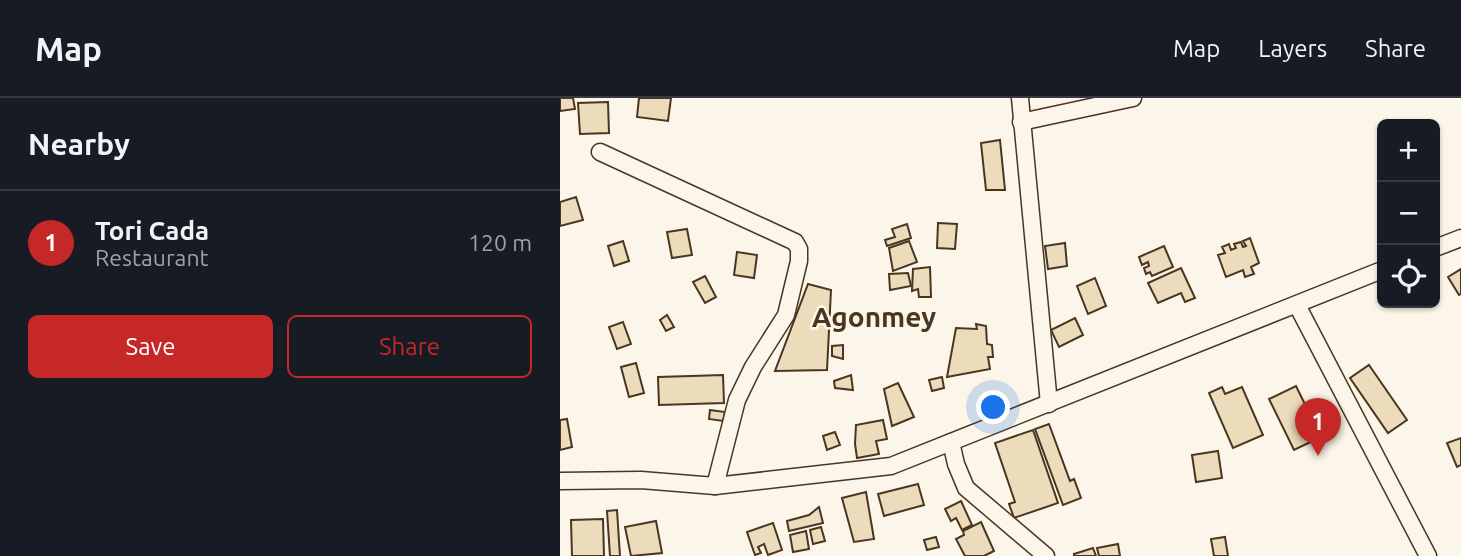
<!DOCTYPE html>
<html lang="en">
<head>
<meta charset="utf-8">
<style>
	:root { --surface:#171b24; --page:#242831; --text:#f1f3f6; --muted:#9ea1a6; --line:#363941; --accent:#c62828 }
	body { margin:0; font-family:Ubuntu,sans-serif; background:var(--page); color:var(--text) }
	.controls { position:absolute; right:21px; top:21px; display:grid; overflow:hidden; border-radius:10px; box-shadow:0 2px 5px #0004 }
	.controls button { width:63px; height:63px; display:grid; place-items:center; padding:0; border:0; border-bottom:2px solid var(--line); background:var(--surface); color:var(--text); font:35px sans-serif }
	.you { position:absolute; left:434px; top:310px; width:24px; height:24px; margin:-18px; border:5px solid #fff; border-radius:50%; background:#1a73e8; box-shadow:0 0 0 10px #1a73e833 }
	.badge { display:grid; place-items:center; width:46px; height:46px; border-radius:50%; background:var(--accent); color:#fff; font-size:23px; font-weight:700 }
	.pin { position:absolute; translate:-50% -58px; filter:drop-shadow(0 2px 4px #0008) }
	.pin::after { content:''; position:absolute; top:37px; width:24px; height:21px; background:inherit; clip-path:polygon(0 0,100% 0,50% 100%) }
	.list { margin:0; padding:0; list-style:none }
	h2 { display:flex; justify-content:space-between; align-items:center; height:91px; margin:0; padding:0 28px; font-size:30px }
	h2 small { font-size:23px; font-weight:400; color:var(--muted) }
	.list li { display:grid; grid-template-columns:46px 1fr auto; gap:21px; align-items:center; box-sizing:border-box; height:105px; padding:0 28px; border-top:2px solid var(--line) }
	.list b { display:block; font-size:26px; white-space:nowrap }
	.list p { margin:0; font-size:23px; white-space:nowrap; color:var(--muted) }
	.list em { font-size:23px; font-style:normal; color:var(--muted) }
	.actions { display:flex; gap:14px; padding:21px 28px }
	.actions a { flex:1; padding:16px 0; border:2px solid var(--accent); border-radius:10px; text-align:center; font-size:24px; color:var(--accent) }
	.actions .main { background:var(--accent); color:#fff }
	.icon { flex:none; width:38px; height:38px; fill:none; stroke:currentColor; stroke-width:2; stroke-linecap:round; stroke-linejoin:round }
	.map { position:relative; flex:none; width:901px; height:458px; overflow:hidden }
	header { display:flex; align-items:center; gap:42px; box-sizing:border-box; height:98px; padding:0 35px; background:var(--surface); border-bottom:2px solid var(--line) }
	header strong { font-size:33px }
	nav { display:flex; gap:38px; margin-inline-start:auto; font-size:24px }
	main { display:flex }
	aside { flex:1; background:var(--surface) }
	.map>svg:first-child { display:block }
	.building { fill:#ecdcbc; stroke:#4a3520; stroke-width:2 }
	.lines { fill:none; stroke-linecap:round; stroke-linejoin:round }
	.street-casing { stroke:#4a3520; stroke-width:19 }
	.street { stroke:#fbf6e9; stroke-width:16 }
	.labels { text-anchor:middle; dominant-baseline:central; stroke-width:5; stroke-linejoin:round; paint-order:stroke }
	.quarter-label { font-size:28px; font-weight:bold; fill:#4a3520; stroke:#fbf6e9 }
</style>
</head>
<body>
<header>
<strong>Map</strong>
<nav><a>Map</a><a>Layers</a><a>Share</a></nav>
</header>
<main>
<aside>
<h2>Nearby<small></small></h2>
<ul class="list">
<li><span class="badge">1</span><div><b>Tori Cada</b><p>Restaurant</p></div><em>120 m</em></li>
</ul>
<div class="actions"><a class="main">Save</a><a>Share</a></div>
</aside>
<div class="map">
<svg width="901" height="458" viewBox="0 0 901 458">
	<rect width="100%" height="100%" fill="#fbf6e9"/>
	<!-- building -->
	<g class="building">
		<polygon points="0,0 13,0 15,11 0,13"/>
		<polygon points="79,0 111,0 108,23 77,19"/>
		<polygon points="48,4 49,35 20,36 18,5"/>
		<polygon points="440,42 445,92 426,92 421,45"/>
		<polygon points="16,99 23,122 0,128 0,104"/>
		<polygon points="378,125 397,126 395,151 377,150"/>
		<polygon points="347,126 351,140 327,148 325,142 335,139 332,131"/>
		<polygon points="127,131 132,157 112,160 107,134"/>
		<polygon points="690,140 699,165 691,169 694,176 685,179 683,172 666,179 658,157 665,155 662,149 669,146 671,152 676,150 674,146 681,144 683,149 686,148 683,143"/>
		<polygon points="63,143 69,163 54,168 48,148"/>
		<polygon points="349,143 357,164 333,173 329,150"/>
		<polygon points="505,145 507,168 488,171 485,148"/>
		<polygon points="604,148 613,169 592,178 590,174 586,176 584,170 589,168 588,164 582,167 579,159"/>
		<polygon points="177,154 197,157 194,180 174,177"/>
		<polygon points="370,169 371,199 359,199 358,191 352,193 353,171"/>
		<polygon points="621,170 635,200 625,204 621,195 598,205 588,185"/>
		<polygon points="901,171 901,196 899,197 888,179"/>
		<polygon points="348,175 351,188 330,192 329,176"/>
		<polygon points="145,178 156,199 145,205 133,184"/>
		<polygon points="535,180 546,208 528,216 517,188"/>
		<polygon points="248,186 271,192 267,272 215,273"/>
		<polygon points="107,217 114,229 106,233 100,222"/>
		<polygon points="515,220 523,237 499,249 491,232"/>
		<polygon points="63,224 71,246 57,251 49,229"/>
		<polygon points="416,226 426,228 427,246 432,247 433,259 428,259 430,271 387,279 396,230 417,231"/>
		<polygon points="283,247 283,261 272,258 272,248"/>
		<polygon points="76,265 84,295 69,299 61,269"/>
		<polygon points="809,267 847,322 828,335 790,280"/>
		<polygon points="163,277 164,305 99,307 98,279"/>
		<polygon points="291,277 293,292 275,290 274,283"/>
		<polygon points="382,279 384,290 372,293 369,282"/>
		<polygon points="338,285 354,319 332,328 324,291"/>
		<polygon points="736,288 761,339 734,352 709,301"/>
		<polygon points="662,289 665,296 682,289 703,337 673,350 649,295"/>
		<polygon points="150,312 165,314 163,323 149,321"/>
		<polygon points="7,321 12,349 0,352 0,322"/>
		<polygon points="323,322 327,341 316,343 319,356 297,360 295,346 296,327"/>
		<polygon points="489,326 510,383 514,381 521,400 503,407 475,331"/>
		<polygon points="473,332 498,405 454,420 449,406 455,404 435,345"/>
		<polygon points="275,334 280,347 267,352 263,338"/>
		<polygon points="901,340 901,367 897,369 887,345"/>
		<polygon points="658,353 662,380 636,384 632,357"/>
		<polygon points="358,386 364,407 324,418 318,396"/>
		<polygon points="306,394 314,441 294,444 282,400"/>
		<polygon points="401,403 412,427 402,432 396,420 391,423 385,411"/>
		<polygon points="259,409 263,425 229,433 227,423 249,417"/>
		<polygon points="57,412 60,458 50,458 47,413"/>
		<polygon points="43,421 44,458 12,458 11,422"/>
		<polygon points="96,423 102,455 71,458 65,429"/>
		<polygon points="421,424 434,453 424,458 405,458 396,441 404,437 403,433"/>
		<polygon points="213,425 222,452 208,457 204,446 198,449 201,455 195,457 187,434"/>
		<polygon points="261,429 265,443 253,446 250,432"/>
		<polygon points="246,433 249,451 233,454 230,437"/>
		<polygon points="376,439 379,449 367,452 364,442"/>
		<polygon points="665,439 668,458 654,458 651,441"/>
		<polygon points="558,446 560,458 539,458 537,450"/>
		<polygon points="533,450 536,458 514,458 514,456"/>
	</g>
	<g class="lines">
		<defs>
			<g id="street">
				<polyline points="460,0 489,306"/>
				<polyline points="461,24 573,0"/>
				<polyline points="40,54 235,144 239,151 239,163 226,217 193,269 177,302 155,388"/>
				<polyline points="875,150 901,140"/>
				<polyline points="737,207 868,458"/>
				<polyline points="391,344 396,366 406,390 486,458"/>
				<polyline points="0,383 81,382 155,388 331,368 822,172"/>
			</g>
		</defs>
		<!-- street casing -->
		<use href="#street" class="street-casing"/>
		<!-- street -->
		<use href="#street" class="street"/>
	</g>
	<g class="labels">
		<!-- quarter labels -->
		<g class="quarter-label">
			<text x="314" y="218">Agonmey</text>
		</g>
	</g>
</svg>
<div class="controls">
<button>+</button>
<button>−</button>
<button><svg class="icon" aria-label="locate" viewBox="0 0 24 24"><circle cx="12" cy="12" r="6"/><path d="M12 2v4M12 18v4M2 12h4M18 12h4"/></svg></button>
</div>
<div class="you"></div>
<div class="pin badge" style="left:758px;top:358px">1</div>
</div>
</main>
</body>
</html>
